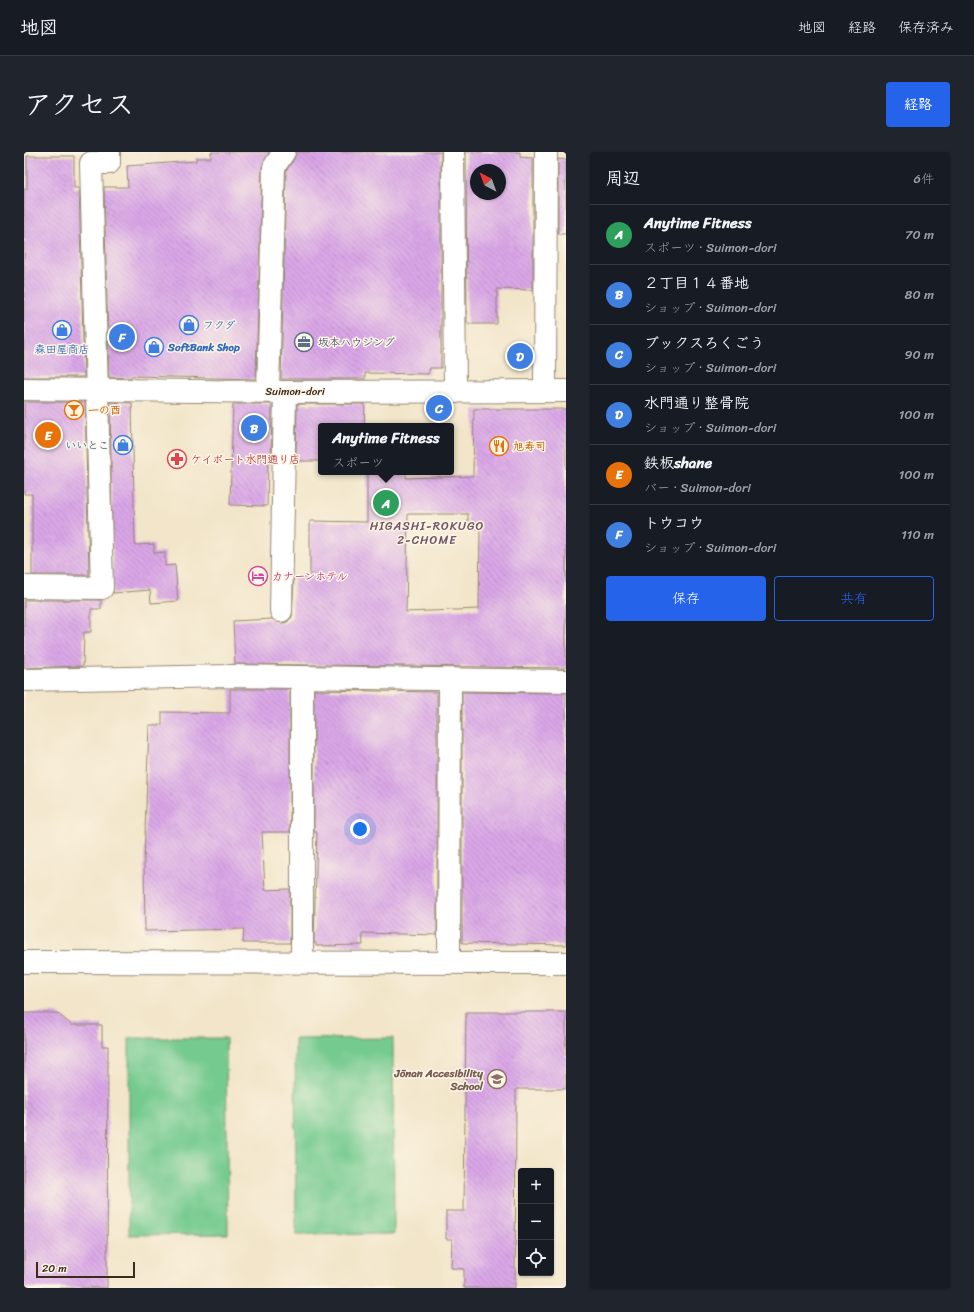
<!DOCTYPE html>
<html lang="ja">
<head>
<meta charset="utf-8">
<style>
	:root { --surface:#171b24; --page:#20242c; --text:#f1f3f6; --muted:#9ea1a6; --line:#363941; --accent:#2563eb }
	body { margin:0; font-family:Sriracha,"Klee One",sans-serif; background:var(--page); color:var(--text) }
	.controls { position:absolute; right:12px; bottom:12px; display:grid; overflow:hidden; border-radius:4px; box-shadow:0 1px 3px #0004 }
	.controls button { width:36px; height:36px; display:grid; place-items:center; padding:0; border:0; border-bottom:1px solid var(--line); background:var(--surface); color:var(--text); font:20px sans-serif }
	.compass { position:absolute; left:446px; top:12px; width:36px; height:36px; border-radius:50%; background:var(--surface); box-shadow:0 1px 3px #0004; rotate:319deg }
	.scale { position:absolute; left:12px; bottom:10px; width:99px; box-sizing:border-box; padding-left:4px; border:2px solid #3b2a1e; border-top:0; font-size:11px; line-height:14px; white-space:nowrap; color:#3b2a1e; -webkit-text-stroke:3px #fcf5e5; paint-order:stroke }
	.you { position:absolute; left:336px; top:677px; width:14px; height:14px; margin:-10px; border:3px solid #fff; border-radius:50%; background:#1a73e8; box-shadow:0 0 0 6px #1a73e833 }
	.badge { display:grid; place-items:center; width:26px; height:26px; border-radius:50%; background:var(--accent); color:#fff; font-size:13px; font-weight:700 }
	.pin { position:absolute; translate:-50% -50%; border:2px solid #fff; box-shadow:0 1px 4px #0006 }
	.popup { position:absolute; left:294px; top:271px; width:136px; height:52px; box-sizing:border-box; display:grid; place-content:center; border-radius:4px; background:var(--surface); filter:drop-shadow(0 1px 3px #0005); font-size:13px; white-space:nowrap; color:var(--muted) }
	.popup b { font-size:15px; color:var(--text) }
	.popup::after { content:''; position:absolute; left:50%; top:100%; margin-left:-8px; border:8px solid transparent; border-top-color:var(--surface) }
	.list { margin:0; padding:0; list-style:none }
	h2 { display:flex; justify-content:space-between; align-items:center; height:52px; margin:0; padding:0 16px; font-size:17px }
	h2 small { font-size:13px; font-weight:400; color:var(--muted) }
	.list li { display:grid; grid-template-columns:26px 1fr auto; gap:12px; align-items:center; box-sizing:border-box; height:60px; padding:0 16px; border-top:1px solid var(--line) }
	.list b { display:block; font-size:15px; white-space:nowrap }
	.list p { margin:0; font-size:13px; white-space:nowrap; color:var(--muted) }
	.list em { font-size:13px; font-style:normal; color:var(--muted) }
	.actions { display:flex; gap:8px; padding:12px 16px }
	.actions a { flex:1; padding:9px 0; border:1px solid var(--accent); border-radius:4px; text-align:center; font-size:14px; color:var(--accent) }
	.actions .main { background:var(--accent); color:#fff }
	.icon { flex:none; width:22px; height:22px; fill:none; stroke:currentColor; stroke-width:2; stroke-linecap:round; stroke-linejoin:round }
	.map { position:relative; flex:none; width:542px; height:1136px; overflow:hidden; border-radius:4px }
	header { display:flex; align-items:center; gap:24px; box-sizing:border-box; height:56px; padding:0 20px; background:var(--surface); border-bottom:1px solid var(--line) }
	header strong { font-size:19px }
	nav { display:flex; gap:22px; margin-inline-start:auto; font-size:14px }
	.intro { display:flex; align-items:center; justify-content:space-between; box-sizing:border-box; height:96px; padding:0 24px }
	h1 { margin:0; font-size:28px }
	.button { padding:10px 18px; border-radius:4px; background:var(--accent); color:#fff; font-size:14px; font-weight:700 }
	main { display:flex; gap:24px; padding:0 24px }
	aside { flex:1; background:var(--surface); border-radius:4px; box-shadow:0 1px 3px #0004 }
	.map>svg:first-child { display:block }
	.green { fill:#75ca8f; stroke:#587a56 }
	.building { fill:url(#building-back-hatch); fill-rule:evenodd }
	.lines { fill:none; stroke-linecap:round; stroke-linejoin:round }
	.minor-casing { stroke:#968874; stroke-width:24 }
	.minor { stroke:#fff; stroke-width:22 }
	.labels { text-anchor:middle; dominant-baseline:central; stroke-width:3; stroke-linejoin:round; paint-order:stroke }
	.shop-label { font-size:11px; font-weight:bold; fill:#366cbe; stroke:#fcf5e5; text-anchor:start }
	.service-label { font-size:11px; font-weight:bold; fill:#4e5e75; stroke:#fcf5e5; text-anchor:start }
	.street-label { font-size:11px; fill:#3b2a1e; stroke:#fcf5e5 }
	.food-label { font-size:11px; font-weight:bold; fill:#c56008; stroke:#fcf5e5; text-anchor:start }
	.health-label { font-size:11px; font-weight:bold; fill:#be3a42; stroke:#fcf5e5; text-anchor:start }
	.hotel-label { font-size:11px; font-weight:bold; fill:#b23c85; stroke:#fcf5e5; text-anchor:start }
	.education-label { font-size:11px; font-weight:bold; fill:#785e54; stroke:#fcf5e5; text-anchor:end }
	.neighbourhood-label { font-size:12px; letter-spacing:1px; fill:#735665; stroke:#fcf5e5 }
</style>
</head>
<body>
<header>
<strong>地図</strong>
<nav><a>地図</a><a>経路</a><a>保存済み</a></nav>
</header>
<div class="intro"><h1>アクセス</h1><a class="button">経路</a></div>
<main>
<div class="map">
<svg width="542" height="1136" viewBox="0 0 542 1136">
	<defs>
		<pattern id="building-back-hatch" width="6" height="6" patternUnits="userSpaceOnUse"><rect width="6" height="6" fill="#daa7e8"/><path d="M-1 5l2 2M0 0l6 6M5-1l2 2" fill="none" stroke="#b288bb"/></pattern>
	</defs>
	<rect width="100%" height="100%" fill="#fcf5e5"/>
	<filter id="ink" filterUnits="userSpaceOnUse"><feTurbulence type="fractalNoise" baseFrequency=".025" numOctaves="2"/><feDisplacementMap in="SourceGraphic" scale="8" xChannelSelector="R" yChannelSelector="G"/><feConvolveMatrix kernelMatrix="1 2 1 2 8 2 1 2 1" color-interpolation-filters="sRGB"/></filter>
	<filter id="wash" filterUnits="userSpaceOnUse"><feTurbulence type="fractalNoise" baseFrequency=".012" numOctaves="4" result="noise"/><feDisplacementMap in="SourceGraphic" scale="16" xChannelSelector="R" yChannelSelector="G"/><feGaussianBlur stdDeviation="0.9" result="paint"/><feColorMatrix in="noise" values="0 0 0 0 0 0 0 0 0 0 0 0 0 0 0 0 0 1.4 0 .05"/><feComposite in="paint" operator="in"/></filter>
	<g filter="url(#wash)">
		<rect width="100%" height="100%" fill="#f2e5c9"/>
		<!-- green -->
		<g class="green">
			<polygon points="105,886 202,886 204,1082 105,1083"/>
			<polygon points="369,886 370,1082 272,1083 271,887"/>
		</g>
		<g id="blocks">
			<!-- building -->
			<g class="building">
				<polygon points="187,0 245,0 238,15 232,227 107,224 107,226 85,225 80,35 104,35 103,14 172,9 172,6 187,6"/>
				<polygon points="272,0 417,0 417,216 406,216 404,222 341,221 341,227 257,227 262,19 270,7"/>
				<path d="M442 0H496V5L509 6V138L473 137V172H443ZM452 18H476V42H452Z"/>
				<polygon points="3,4 50,4 50,36 55,36 60,225 0,225 0,37 3,37"/>
				<polygon points="534,7 542,8 542,82 534,82"/>
				<polygon points="0,250 61,250 65,423 8,423 8,342 0,342"/>
				<polygon points="86,250 108,251 111,393 130,392 130,401 141,400 141,414 151,413 154,449 127,451 126,438 89,441"/>
				<polygon points="209,252 248,252 247,308 244,308 243,354 206,353"/>
				<polygon points="273,252 341,252 340,274 297,274 297,309 272,309"/>
				<path d="M450 257H542V516L211 512 209 469 248 467 257 471 263 470 268 465 270 426H286V369L343 370V320H382V326L449 324ZM384 362H444V376L456 377 455 457 382 460Z"/>
				<polygon points="0,448 77,448 77,457 67,457 67,480 60,480 59,514 0,516"/>
				<polygon points="206,537 266,537 266,680 238,680 241,738 266,737 266,791 219,791 220,777 121,779 120,710 125,573 138,573 138,560 206,561"/>
				<polygon points="290,538 413,540 413,783 338,781 339,793 292,794 292,791 290,791 293,680 290,680"/>
				<polygon points="438,540 542,541 542,793 438,791"/>
				<polygon points="442,860 542,860 542,937 492,937 491,1136 440,1136 440,1117 427,1116 428,1087 422,1087 422,1059 440,1059"/>
				<polygon points="0,861 33,861 48,873 78,873 78,894 84,894 83,1136 0,1136"/>
			</g>
		</g>
	</g>
	<g filter="url(#ink)">
		<use href="#blocks" fill-opacity="0" stroke="#968874" stroke-width="1"/>
		<g class="lines">
			<defs>
				<g id="minor">
					<polyline points="429,0 431,240"/>
					<polyline points="0,237 261,240 542,239"/>
					<polyline points="244,239 250,15 260,0"/>
					<polyline points="521,239 522,0"/>
					<polyline points="0,435 78,436 67,11 85,11 85,0"/>
					<polyline points="257,459 261,240"/>
					<polyline points="278,525 278,810"/>
					<polyline points="0,528 207,524 542,529"/>
					<polyline points="0,810 542,811"/>
					<polyline points="425,811 426,528"/>
				</g>
			</defs>
			<!-- minor casing -->
			<use href="#minor" class="minor-casing"/>
			<!-- minor -->
			<use href="#minor" class="minor"/>
		</g>
	</g>
	<!-- icons -->
	<defs>
		<symbol id="shop-ring" viewBox="-11 -11 22 22"><circle r="9.5" fill="#fcf5e5" stroke="#3f7fe0" stroke-width="1.5"/><path d="M-5-2.5h2.3a2.7 3.5 0 0 1 5.4 0H5L5.5 6h-11ZM-1.5-2.5h3a1.5 2.3 0 0 0-3 0Z" fill="#3f7fe0"/></symbol>
		<symbol id="office-ring" viewBox="-11 -11 22 22"><circle r="9.5" fill="#fcf5e5" stroke="#5c6f8a" stroke-width="1.5"/><path d="M-6-3h4V-5.5h4V-3h4V5H-6ZM-1-4.5V-3h2v-1.5ZM-6 0V1H6V0Z" fill="#5c6f8a"/></symbol>
		<symbol id="bar-ring" viewBox="-11 -11 22 22"><circle r="9.5" fill="#fcf5e5" stroke="#e8710a" stroke-width="1.5"/><path d="M-6-5H6L.8 .8V4.5H3.5V6h-7V4.5H-.8V.8Z" fill="#e8710a"/></symbol>
		<symbol id="restaurant-ring" viewBox="-11 -11 22 22"><circle r="9.5" fill="#fcf5e5" stroke="#e8710a" stroke-width="1.5"/><path d="M-5-6h1v4h1v-4h1v4h1v-4h1v5L-1.5 .5V6h-2V.5L-5-1ZM5-6V6H3V1.5H1.5Q1.5-4 5-6Z" fill="#e8710a"/></symbol>
		<symbol id="pharmacy-ring" viewBox="-11 -11 22 22"><circle r="9.5" fill="#fcf5e5" stroke="#e0444e" stroke-width="1.5"/><path d="M-2-6h4v4h4v4h-4v4h-4v-4h-4v-4h4Z" fill="#e0444e"/></symbol>
		<symbol id="hotel-ring" viewBox="-11 -11 22 22"><circle r="9.5" fill="#fcf5e5" stroke="#d1479c" stroke-width="1.5"/><path d="M-6-4.5h1.5V1H6V5H4.5V3h-9V5H-6ZM-4 0a1.8 1.8 0 1 1 3.6 0ZM.5 0V-2.5h3Q6-2.5 6 0Z" fill="#d1479c"/></symbol>
		<symbol id="school-ring" viewBox="-11 -11 22 22"><circle r="9.5" fill="#fcf5e5" stroke="#8d6e63" stroke-width="1.5"/><path d="M0-5L7-2L0 1L-7-2ZM-4 1L0 2.5L4 1V4Q0 6-4 4Z" fill="#8d6e63"/></symbol>
	</defs>
	<g fill-rule="evenodd">
		<use href="#shop-ring" x="154" y="162" width="22" height="22"/>
		<use href="#shop-ring" x="27" y="167" width="22" height="22"/>
		<use href="#office-ring" x="269" y="179" width="22" height="22"/>
		<use href="#shop-ring" x="119" y="184" width="22" height="22"/>
		<use href="#bar-ring" x="39" y="247" width="22" height="22"/>
		<use href="#shop-ring" x="88" y="282" width="22" height="22"/>
		<use href="#restaurant-ring" x="464" y="283" width="22" height="22"/>
		<use href="#pharmacy-ring" x="142" y="296" width="22" height="22"/>
		<use href="#hotel-ring" x="223" y="413" width="22" height="22"/>
		<use href="#school-ring" x="462" y="916" width="22" height="22"/>
	</g>
	<g class="labels">
		<!-- shop labels -->
		<g class="shop-label">
			<text x="179" y="173">フクダ</text>
			<text x="144" y="195">SoftBank Shop</text>
			<text x="38" y="197" text-anchor="middle">森田屋商店</text>
			<text x="85" y="293" text-anchor="end">いいとこ</text>
		</g>
		<!-- service labels -->
		<g class="service-label">
			<text x="294" y="190">坂本ハウジング</text>
		</g>
		<!-- street labels -->
		<g class="street-label">
			<text x="271" y="239">Suimon-dori</text>
		</g>
		<!-- food labels -->
		<g class="food-label">
			<text x="64" y="258">一の酉</text>
			<text x="489" y="294">旭寿司</text>
		</g>
		<!-- health labels -->
		<g class="health-label">
			<text x="167" y="307">ケイポート水門通り店</text>
		</g>
		<!-- hotel labels -->
		<g class="hotel-label">
			<text x="248" y="424">カナーンホテル</text>
		</g>
		<!-- education labels -->
		<g class="education-label">
			<text x="459" y="921">Jōnan Accesibility<tspan x="459" dy="13">School</tspan></text>
		</g>
		<!-- neighbourhood labels -->
		<g class="neighbourhood-label">
			<text x="403" y="374">HIGASHI-ROKUGO<tspan x="403" dy="14">2-CHOME</tspan></text>
		</g>
	</g>
</svg>
<div class="controls">
<button>+</button>
<button>−</button>
<button><svg class="icon" aria-label="locate" viewBox="0 0 24 24"><circle cx="12" cy="12" r="6"/><path d="M12 2v4M12 18v4M2 12h4M18 12h4"/></svg></button>
</div>
<svg class="compass" viewBox="-18 -18 36 36"><path d="M0-13l5 13h-10z" fill="#e53935"/><path d="M0 13l5-13h-10z" fill="#9ea1a6"/></svg>
<div class="scale">20 m</div>
<div class="you"></div>
<div class="pin badge" style="left:362px;top:351px;background:#2e9e5b">A</div>
<div class="popup"><b>Anytime Fitness</b>スポーツ</div>
<div class="pin badge" style="left:230px;top:276px;background:#3f7fe0">B</div>
<div class="pin badge" style="left:415px;top:256px;background:#3f7fe0">C</div>
<div class="pin badge" style="left:496px;top:204px;background:#3f7fe0">D</div>
<div class="pin badge" style="left:24px;top:283px;background:#e8710a">E</div>
<div class="pin badge" style="left:98px;top:185px;background:#3f7fe0">F</div>
</div>
<aside>
<h2>周辺<small>6件</small></h2>
<ul class="list">
<li><span class="badge" style="background:#2e9e5b">A</span><div><b>Anytime Fitness</b><p>スポーツ · Suimon-dori</p></div><em>70 m</em></li>
<li><span class="badge" style="background:#3f7fe0">B</span><div><b>２丁目１４番地</b><p>ショップ · Suimon-dori</p></div><em>80 m</em></li>
<li><span class="badge" style="background:#3f7fe0">C</span><div><b>ブックスろくごう</b><p>ショップ · Suimon-dori</p></div><em>90 m</em></li>
<li><span class="badge" style="background:#3f7fe0">D</span><div><b>水門通り整骨院</b><p>ショップ · Suimon-dori</p></div><em>100 m</em></li>
<li><span class="badge" style="background:#e8710a">E</span><div><b>鉄板shane</b><p>バー · Suimon-dori</p></div><em>100 m</em></li>
<li><span class="badge" style="background:#3f7fe0">F</span><div><b>トウコウ</b><p>ショップ · Suimon-dori</p></div><em>110 m</em></li>
</ul>
<div class="actions"><a class="main">保存</a><a>共有</a></div>
</aside>
</main>
</body>
</html>
